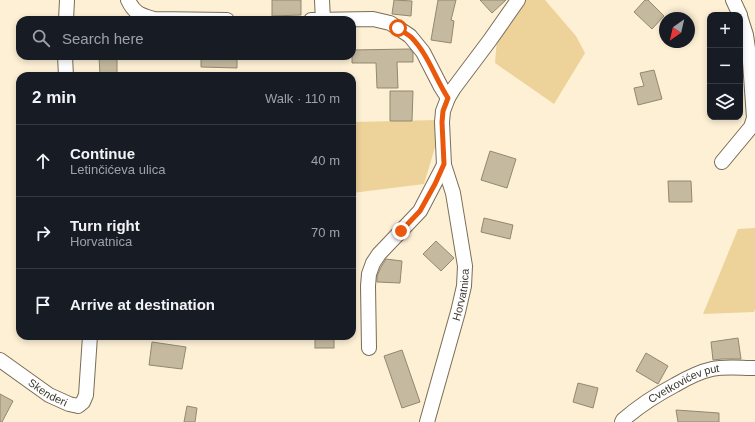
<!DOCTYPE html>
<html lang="en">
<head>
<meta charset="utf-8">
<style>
	:root { --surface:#171b24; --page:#20242c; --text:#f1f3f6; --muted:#9ea1a6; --line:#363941 }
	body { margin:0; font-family:Arial,sans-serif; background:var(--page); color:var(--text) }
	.controls { position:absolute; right:12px; top:12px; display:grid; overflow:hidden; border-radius:8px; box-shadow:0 2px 6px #0003 }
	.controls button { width:36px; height:36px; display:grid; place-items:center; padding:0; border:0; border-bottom:1px solid var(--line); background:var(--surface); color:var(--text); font:20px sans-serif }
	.compass { position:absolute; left:659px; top:12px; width:36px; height:36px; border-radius:50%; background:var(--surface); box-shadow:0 2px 6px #0003; rotate:214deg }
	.stop { position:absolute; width:12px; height:12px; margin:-9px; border:3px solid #ea580c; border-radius:50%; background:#fff }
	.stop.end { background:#ea580c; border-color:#fff; box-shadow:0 1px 4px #0008 }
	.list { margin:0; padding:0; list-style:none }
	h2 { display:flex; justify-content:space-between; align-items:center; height:52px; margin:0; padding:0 16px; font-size:17px }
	h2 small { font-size:13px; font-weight:400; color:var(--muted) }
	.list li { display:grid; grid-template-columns:26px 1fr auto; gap:12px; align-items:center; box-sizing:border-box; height:72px; padding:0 16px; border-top:1px solid var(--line) }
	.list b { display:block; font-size:15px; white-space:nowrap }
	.list p { margin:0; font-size:13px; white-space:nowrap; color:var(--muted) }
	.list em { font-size:13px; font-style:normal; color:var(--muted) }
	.icon { flex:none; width:22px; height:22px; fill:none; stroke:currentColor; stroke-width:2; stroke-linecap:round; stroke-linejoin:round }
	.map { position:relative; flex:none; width:755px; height:422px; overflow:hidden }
	.search { position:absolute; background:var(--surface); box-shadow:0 2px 6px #0003; left:16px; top:16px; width:340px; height:44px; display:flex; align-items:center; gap:10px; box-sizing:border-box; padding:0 14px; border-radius:12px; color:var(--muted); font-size:15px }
	.panel { position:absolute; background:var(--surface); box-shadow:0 2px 6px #0003; left:16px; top:72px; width:340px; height:268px; border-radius:12px }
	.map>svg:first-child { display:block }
	.green { fill:#edd39a }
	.building { fill:#c5b99f; stroke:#93886f }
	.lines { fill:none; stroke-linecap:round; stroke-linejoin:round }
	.minor-casing { stroke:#796e56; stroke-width:16 }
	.minor { stroke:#fff; stroke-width:14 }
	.route { stroke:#ea580c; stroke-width:5 }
	.labels { text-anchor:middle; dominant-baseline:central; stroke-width:3; stroke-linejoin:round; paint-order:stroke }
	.street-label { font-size:11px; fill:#3e392e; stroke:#fff }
</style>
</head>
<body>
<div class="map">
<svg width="755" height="422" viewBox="0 0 755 422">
	<rect width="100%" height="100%" fill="#fdf0d5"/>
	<!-- green -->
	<g class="green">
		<polygon points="524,0 545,0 576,36 585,53 554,104 495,63 497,39"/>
		<polygon points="437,120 436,144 424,184 352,193 352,122"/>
		<polygon points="755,228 755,309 754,312 703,314 738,229"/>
	</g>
	<!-- building -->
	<g class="building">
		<polygon points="272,0 301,0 301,15 272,16"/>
		<polygon points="394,0 412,1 411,16 392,14"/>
		<polygon points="438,0 456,0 451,20 454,21 451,43 431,40"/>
		<polygon points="480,0 506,0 492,13"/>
		<polygon points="645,0 648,0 664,16 652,29 634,12"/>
		<polygon points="410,49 413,53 413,62 397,62 398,88 377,88 376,63 352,63 352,50"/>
		<polygon points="99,56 117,56 117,76 100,76"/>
		<polygon points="201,56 237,56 237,68 201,67"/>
		<polygon points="654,70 662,99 638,105 634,88 644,86 640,73"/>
		<polygon points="390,91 413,91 412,121 390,121"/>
		<polygon points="490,151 516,159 507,188 481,180"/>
		<polygon points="668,181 691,181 692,202 669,202"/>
		<polygon points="484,218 513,225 510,239 481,232"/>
		<polygon points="436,241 454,258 441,271 423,254"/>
		<polygon points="386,259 402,261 400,283 377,282 377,276 381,267"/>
		<rect x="315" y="336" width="19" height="12"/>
		<polygon points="738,338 741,359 722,359 713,360 711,342"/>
		<polygon points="152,342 186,347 182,369 149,365"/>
		<polygon points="402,350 420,402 402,408 384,356"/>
		<polygon points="646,353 668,366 658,384 636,371"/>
		<polygon points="578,383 598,388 593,408 573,402"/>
		<polygon points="0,394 13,401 2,422 0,422"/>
		<polygon points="187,406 197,408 195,422 184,422"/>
		<polygon points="676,410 719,413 719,422 678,422"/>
	</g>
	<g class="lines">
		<defs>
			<g id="minor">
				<path d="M128 0C134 13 140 15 154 19L227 20"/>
				<polyline points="322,0 323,20"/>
				<polyline points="733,0 740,15"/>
				<polyline points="66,20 67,0"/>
				<polyline points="311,20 373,19 390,23 398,28 410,36 423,52 441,87 448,98"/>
				<polyline points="65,56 66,76"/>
				<polyline points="722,162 751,127 754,118 750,62 746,35 740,16"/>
				<polyline points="369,348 368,286 369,274 373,263 379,254 420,211 444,165"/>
				<path id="s1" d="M0 360 49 395 69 404 78 406 83 402 86 395 90 336"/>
				<path id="s2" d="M427 422 458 312 464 286 465 266 453 193 444 165 442 122 443 111 448 98 454 88 490 40 518 0"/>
				<path id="s3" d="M622 422 623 420C639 406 656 395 675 385 687 378 698 372 712 369 725 366 741 368 755 368"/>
			</g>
		</defs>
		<!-- minor casing -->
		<use href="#minor" class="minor-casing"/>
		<!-- minor -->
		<use href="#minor" class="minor"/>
	</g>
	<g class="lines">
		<!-- route -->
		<path class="route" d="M398 28C402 31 407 34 411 37 428 54 435 78 448 98L443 111 442 122 444 164 435 184 420 211 401 231"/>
	</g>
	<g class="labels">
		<!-- street labels -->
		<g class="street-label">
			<text stroke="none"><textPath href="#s2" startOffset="132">Horvatnica</textPath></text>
			<text stroke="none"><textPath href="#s3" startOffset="74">Cvetkovićev put</textPath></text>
			<text stroke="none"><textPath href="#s1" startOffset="58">Skenderi</textPath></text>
		</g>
	</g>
</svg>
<div class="controls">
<button>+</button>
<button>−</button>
<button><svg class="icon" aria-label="layers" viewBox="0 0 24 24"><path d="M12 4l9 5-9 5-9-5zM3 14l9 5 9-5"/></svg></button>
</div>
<svg class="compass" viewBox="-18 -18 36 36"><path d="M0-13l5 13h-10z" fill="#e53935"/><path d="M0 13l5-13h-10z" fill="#9ea1a6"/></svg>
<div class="stop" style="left:398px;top:28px"></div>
<div class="stop end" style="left:401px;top:231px"></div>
<div class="search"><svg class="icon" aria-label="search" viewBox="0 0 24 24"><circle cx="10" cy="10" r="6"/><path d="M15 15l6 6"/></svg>Search here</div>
<section class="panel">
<h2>2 min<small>Walk · 110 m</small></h2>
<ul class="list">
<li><svg class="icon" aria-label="ahead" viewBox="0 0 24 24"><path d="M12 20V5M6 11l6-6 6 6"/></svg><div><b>Continue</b><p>Letinčićeva ulica</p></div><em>40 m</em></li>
<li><svg class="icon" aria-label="right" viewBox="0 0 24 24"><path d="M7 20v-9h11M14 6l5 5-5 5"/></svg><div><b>Turn right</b><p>Horvatnica</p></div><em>70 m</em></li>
<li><svg class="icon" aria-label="arrive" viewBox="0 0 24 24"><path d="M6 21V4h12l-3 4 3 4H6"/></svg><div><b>Arrive at destination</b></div></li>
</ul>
</section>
</div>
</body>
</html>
